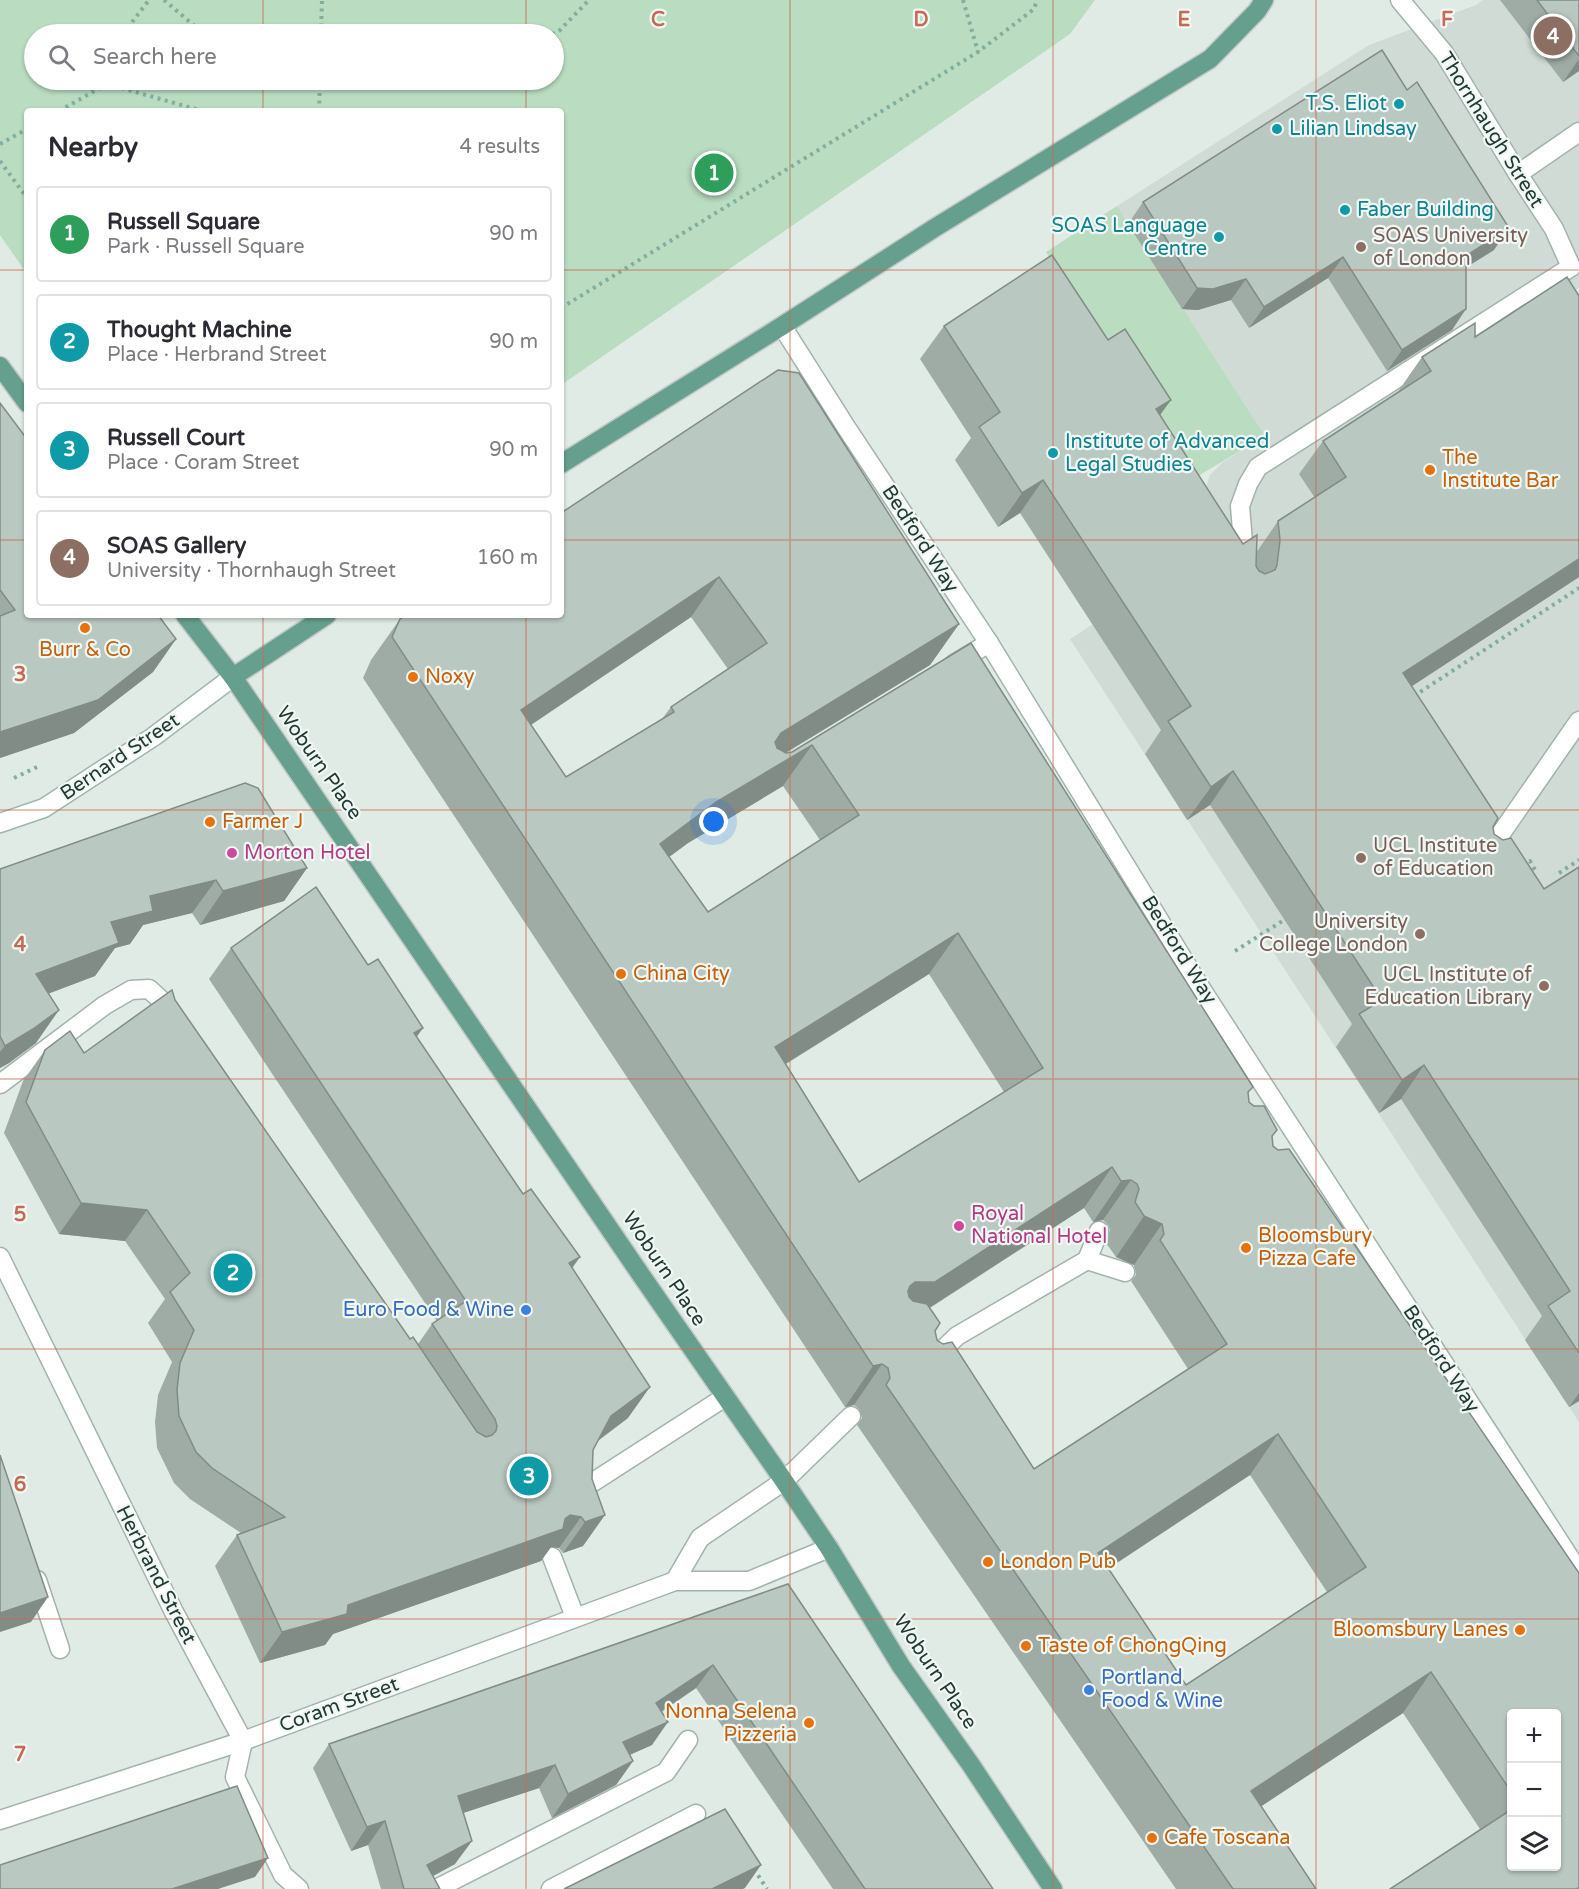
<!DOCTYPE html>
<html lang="en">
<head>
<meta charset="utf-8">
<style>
	:root { --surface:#fff; --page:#f7f7f7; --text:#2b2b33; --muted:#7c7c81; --line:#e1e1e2; --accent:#834d45 }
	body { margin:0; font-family:"Varela Round",sans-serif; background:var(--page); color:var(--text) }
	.controls { position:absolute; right:18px; bottom:18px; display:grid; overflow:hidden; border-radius:6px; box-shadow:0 2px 4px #0004 }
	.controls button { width:54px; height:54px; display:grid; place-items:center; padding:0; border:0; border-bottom:2px solid var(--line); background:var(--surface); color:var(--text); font:30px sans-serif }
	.you { position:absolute; left:714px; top:822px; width:21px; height:21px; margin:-15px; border:4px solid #fff; border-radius:50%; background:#1a73e8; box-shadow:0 0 0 9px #1a73e833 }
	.badge { display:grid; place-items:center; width:39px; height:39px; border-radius:50%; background:var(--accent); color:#fff; font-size:20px; font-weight:700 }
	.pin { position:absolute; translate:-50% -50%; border:3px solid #fff; box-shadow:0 2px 6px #0006 }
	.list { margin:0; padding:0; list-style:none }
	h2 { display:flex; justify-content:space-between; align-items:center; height:78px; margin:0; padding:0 24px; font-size:26px }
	h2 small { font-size:20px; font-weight:400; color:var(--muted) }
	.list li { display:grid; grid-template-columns:39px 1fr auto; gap:18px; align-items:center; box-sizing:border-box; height:96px; margin:0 12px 12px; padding:0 12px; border:2px solid var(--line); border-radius:6px }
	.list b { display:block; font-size:22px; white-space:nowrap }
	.list p { margin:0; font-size:20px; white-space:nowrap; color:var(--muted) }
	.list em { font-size:20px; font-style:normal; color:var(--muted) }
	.icon { flex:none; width:33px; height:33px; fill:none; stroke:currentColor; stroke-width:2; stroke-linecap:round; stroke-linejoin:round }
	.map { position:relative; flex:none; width:1579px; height:1889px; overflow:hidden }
	.search { position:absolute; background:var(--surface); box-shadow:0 2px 4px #0004; left:24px; top:24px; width:540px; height:66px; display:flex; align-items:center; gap:15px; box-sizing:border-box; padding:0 21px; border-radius:33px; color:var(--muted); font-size:22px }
	.panel { position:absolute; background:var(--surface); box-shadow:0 2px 4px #0004; left:24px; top:108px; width:540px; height:510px; border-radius:6px }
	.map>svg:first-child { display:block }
	.built { fill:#cfdbd4 }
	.green { fill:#badcc1; fill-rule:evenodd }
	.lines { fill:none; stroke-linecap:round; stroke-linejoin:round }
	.lane-casing { stroke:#a3b3ac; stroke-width:21 }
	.street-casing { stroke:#a3b3ac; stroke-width:21 }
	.secondary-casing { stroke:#9fb6ad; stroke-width:21 }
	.primary-casing { stroke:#c1c8c6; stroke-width:21 }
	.path { stroke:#81ae9d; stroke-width:4; stroke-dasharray:3 4.5; stroke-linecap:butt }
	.lane { stroke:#fff; stroke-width:18 }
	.street { stroke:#fff; stroke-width:18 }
	.secondary { stroke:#fff; stroke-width:18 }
	.primary { stroke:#669f8d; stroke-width:18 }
	.wall { fill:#9faca6; fill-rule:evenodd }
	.shaded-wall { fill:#828c87 }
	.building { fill:#b9c8c1; stroke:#828c87; stroke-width:1.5; fill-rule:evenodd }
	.grid { fill:none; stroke:#c56b53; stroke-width:1.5; stroke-opacity:0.55 }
	.culture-dot { fill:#0f9aa8; stroke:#f1f7f4; stroke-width:2 }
	.education-dot { fill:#8d6e63; stroke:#f1f7f4; stroke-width:2 }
	.food-dot { fill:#e8710a; stroke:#f1f7f4; stroke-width:2 }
	.hotel-dot { fill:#d1479c; stroke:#f1f7f4; stroke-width:2 }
	.shop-dot { fill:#3f7fe0; stroke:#f1f7f4; stroke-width:2 }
	.labels { text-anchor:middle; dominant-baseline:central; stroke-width:4.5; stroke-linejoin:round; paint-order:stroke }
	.culture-label { font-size:20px; fill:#0d838f; stroke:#f1f7f4; text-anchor:start }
	.street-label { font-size:20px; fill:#213b32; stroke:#f1f7f4 }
	.education-label { font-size:20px; fill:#785e54; stroke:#f1f7f4; text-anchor:start }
	.food-label { font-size:20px; fill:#c56008; stroke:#f1f7f4; text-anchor:start }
	.hotel-label { font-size:20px; fill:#b23c85; stroke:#f1f7f4; text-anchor:start }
	.shop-label { font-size:20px; fill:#366cbe; stroke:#f1f7f4; text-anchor:end }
	.grid-label { font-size:20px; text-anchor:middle; font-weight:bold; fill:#c56b53; stroke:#f1f7f4; stroke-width:4.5; stroke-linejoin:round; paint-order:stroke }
</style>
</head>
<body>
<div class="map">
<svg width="1579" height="1889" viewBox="0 0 1579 1889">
	<rect width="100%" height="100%" fill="#e0ebe5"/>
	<!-- built -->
	<polygon class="built" points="1483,0 1579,0 1579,288 1543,310 1579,366 1579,1422 1070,639 1204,553 1203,496 1210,475 1223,462 1265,436 1117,206 1369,45 1476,5"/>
	<!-- green -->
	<g class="green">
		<path d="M0 0H1095L1070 34 561 385V111H27V274L0 235ZM34 34H554V80H34Z"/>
		<polygon points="1117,206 1265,436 1193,479 1046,252"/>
	</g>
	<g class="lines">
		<defs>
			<g id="lane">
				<polyline points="1518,174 1579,132"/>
				<polyline points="1245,567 1240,506 1248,484 1258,467 1571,267"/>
				<polyline points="954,664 989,643"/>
				<polyline points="0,1084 105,1005 131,990 149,989 161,1000 173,1018"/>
				<polyline points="1087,1260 1125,1272"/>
				<polyline points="934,1358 957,1336 1087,1260 1099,1231"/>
				<polyline points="784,1481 851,1416"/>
				<polyline points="587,1486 725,1397"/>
				<polyline points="552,1557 575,1617"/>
				<polyline points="37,1580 60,1649"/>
				<polyline points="436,1889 666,1772 688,1740"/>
				<polyline points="551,1889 696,1814"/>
			</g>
			<g id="street">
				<polyline points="1400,0 1444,53 1518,174 1554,229 1571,267"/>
				<polyline points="782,326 846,427 989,643 1202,990 1579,1572"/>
				<polyline points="1486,855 1579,721"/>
				<polyline points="0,1257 174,1612 243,1741 235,1777 283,1875 299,1889"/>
				<polyline points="675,1581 700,1538 784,1481"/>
				<polyline points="0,1820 243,1741 675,1581 749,1581 829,1548"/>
			</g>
			<polyline id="secondary" points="0,823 44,808 153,737 233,677"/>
			<g id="primary">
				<polyline points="0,366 27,403"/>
				<polyline points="561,464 782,326 936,227 1210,59 1257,11 1264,0"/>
				<polyline points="185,615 233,677 641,1275 784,1481 829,1548 901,1666 971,1765 1053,1889"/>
				<polyline points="233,677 327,615"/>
			</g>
		</defs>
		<!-- lane casing -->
		<use href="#lane" class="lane-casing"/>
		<!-- street casing -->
		<use href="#street" class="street-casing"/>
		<!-- secondary casing -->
		<use href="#secondary" class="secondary-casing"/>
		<!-- primary casing -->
		<use href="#primary" class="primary-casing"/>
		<!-- path -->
		<g class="path">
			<polyline points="164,0 197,28 212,34"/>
			<polyline points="963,0 978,52"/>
			<polyline points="123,34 149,0"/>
			<polyline points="321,34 322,0"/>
			<polyline points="552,34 559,31 589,0"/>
			<polyline points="367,80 379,82 397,80"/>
			<polyline points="107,84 203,111"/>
			<polyline points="59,111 107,84 108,80"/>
			<polyline points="319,111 320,80"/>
			<polyline points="0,144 27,129"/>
			<polyline points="0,161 27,198"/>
			<polyline points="561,308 978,52 1034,9 1037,0"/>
			<polyline points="1414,696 1579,588"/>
			<polyline points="14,778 37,767"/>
			<polyline points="1523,865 1530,861 1535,870 1529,873"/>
			<polyline points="1559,873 1579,860"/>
			<polyline points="1235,951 1284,920"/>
			<polyline points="754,1869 767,1889"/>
		</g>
		<!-- lane -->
		<use href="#lane" class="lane"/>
		<!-- street -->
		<use href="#street" class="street"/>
		<!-- secondary -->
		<use href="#secondary" class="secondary"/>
		<!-- primary -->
		<use href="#primary" class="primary"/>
	</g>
	<!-- wall -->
	<g class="wall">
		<polygon points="1500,0 1579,0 1579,71 1563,82"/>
		<polygon points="1143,202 1494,250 1466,267 1452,330 1387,371 1328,278 1249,328 1231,300 1198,310 1182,309 1128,224"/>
		<polygon points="1579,296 1579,577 1412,686 1493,827 1494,834 1544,889 1579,867 1579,1401 1569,1407 1525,1340 1542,1316 1401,1099 1379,1113 1336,1047 1352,1024 1210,805 1187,820 1145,754 1161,730 1020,513 998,527 955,460 971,438 920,359 944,326 1108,340 1160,415 1243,544 1256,553 1278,521 1315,498 1299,474 1323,441 1400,391 1399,390 1422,357"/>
		<path d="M778 370 799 373 959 624 930 665 786 753 792 752 971 643 1253 1087 1248 1093 1249 1102 1254 1106H1264L1277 1130 1272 1137 1273 1146 1278 1150 1289 1149 1579 1573V1889H1390L1480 1829 1403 1713 1261 1806 1316 1889H1176L857 1425 862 1418 859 1409 854 1405 845 1407 363 678 371 660 400 619 406 615H561V513ZM691 617 728 669 671 707 662 719 566 777 531 725ZM783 786 820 840 708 912 669 857 688 843ZM929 974 1004 1092 859 1182 786 1064ZM1084 1208 1093 1222 1103 1220 1108 1225 1110 1230 1106 1243 1116 1257 1134 1265 1136 1275 1131 1281 1188 1369 1034 1469 952 1342 943 1344 937 1340 935 1331 940 1323 930 1308ZM1250 1475 1327 1592 1186 1685 1108 1568ZM1512 1713H1557V1866H1512Z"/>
		<polygon points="0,403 176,639 153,672 74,733 0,758"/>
		<polygon points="307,868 284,901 200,925 192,913 143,925 130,944 115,948 95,976 48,994 36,1043 9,1063 0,1068 0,869"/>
		<polygon points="231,948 368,965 572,1269 628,1418 598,1441 593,1450 583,1546 563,1553 559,1548 551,1547 541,1561 333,1634 325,1645 260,1663 215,1566 237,1535 241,1533 190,1499 174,1483 157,1448 155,1422 158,1395 172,1362 148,1323 165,1299 125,1241 59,1234 4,1133 23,1081 45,1050 84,1053 175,1000 410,1339 418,1344 432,1324 437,1321 209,979"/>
		<polygon points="788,1584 993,1889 833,1889 696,1688 662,1712 652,1745 629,1755 633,1761 616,1785 552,1818 539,1788 463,1813 455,1864 433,1876 440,1889 381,1889 368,1845 351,1851 313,1768 329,1744"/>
	</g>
	<!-- shaded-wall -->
	<g class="shaded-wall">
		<polygon points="1579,59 1579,71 1563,82"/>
		<polygon points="1509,228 1494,250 1451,277 1466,256"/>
		<polygon points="1343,257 1328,278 1249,328 1264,307"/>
		<polygon points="1246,279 1231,300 1198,310 1182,309 1197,288"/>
		<polygon points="1466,309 1452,330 1387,371 1402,350"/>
		<polygon points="1171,400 1147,433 1156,409"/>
		<polygon points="1043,480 1020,513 998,527 1022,493"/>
		<polygon points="1579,559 1579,577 1380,707 1403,673"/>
		<polygon points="719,577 691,617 492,751 521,710"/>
		<polygon points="959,624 930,665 752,773 781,733"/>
		<polygon points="176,639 153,672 74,733 0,758 0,732"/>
		<polygon points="812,745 783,786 688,843 631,885 660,844 716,802"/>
		<polygon points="1233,771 1210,805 1187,820 1211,787"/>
		<polygon points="307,868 284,901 200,925 223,891"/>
		<polygon points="216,880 192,913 143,925 130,944 115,948 95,976 12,1007 36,974 150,896"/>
		<polygon points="958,933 929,974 747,1088 775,1047"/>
		<polygon points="59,1010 36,1043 9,1063 0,1068 0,1052 5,1046"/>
		<polygon points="423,1028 401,1059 414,1033"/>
		<polygon points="1424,1065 1401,1099 1379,1113 1402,1080"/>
		<polygon points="1112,1167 1084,1208 907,1322 886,1323 910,1286 915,1282"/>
		<polygon points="1131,1180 1103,1220 1093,1222 1121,1181"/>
		<polygon points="81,1203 147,1210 125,1241 59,1234"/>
		<polygon points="1144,1216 1162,1224 1134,1265 1116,1257"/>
		<polygon points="580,1257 558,1288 569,1263"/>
		<polygon points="882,1364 854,1405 845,1407 873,1366"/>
		<polygon points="650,1387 628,1418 589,1447 611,1416"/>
		<polygon points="1579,1393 1579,1401 1569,1407"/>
		<polygon points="1278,1434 1250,1475 1070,1594 1098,1553"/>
		<polygon points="570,1515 581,1517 559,1548 551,1547 541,1561 333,1634 325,1645 260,1663 282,1632 565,1519"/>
		<polygon points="605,1515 583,1546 563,1553 585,1522"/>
		<polygon points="48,1597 31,1622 0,1632 0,1613"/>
		<polygon points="713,1665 696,1688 639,1726 656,1703"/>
		<polygon points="1431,1672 1403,1713 1222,1832 1251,1791"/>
		<polygon points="668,1722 652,1745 607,1765 623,1742"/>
		<polygon points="633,1761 616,1785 552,1818 568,1794"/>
		<polygon points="555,1765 539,1788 442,1820 458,1796"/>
		<polygon points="385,1821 368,1845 351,1851 367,1827"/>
		<polygon points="472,1841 455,1864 411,1888 427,1865"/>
		<polygon points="268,1858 255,1877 218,1889 172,1889"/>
		<polygon points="761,1865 745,1888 743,1889 712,1889"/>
	</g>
	<!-- building -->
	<g class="building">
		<polygon points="1537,0 1579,0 1579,56"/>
		<polygon points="1382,50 1407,90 1417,82 1509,228 1466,256 1466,309 1402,350 1343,257 1264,307 1246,279 1213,289 1197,288 1143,202"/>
		<polygon points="1052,255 1108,340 1125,329 1171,400 1156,409 1243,544 1257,535 1256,566 1259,571 1265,574 1275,570 1277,565 1280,540 1278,521 1346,477 1323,441 1431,371 1422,357 1475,323 1475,337 1567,277 1579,296 1579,559 1403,673 1498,818 1493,827 1494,834 1503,840 1511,838 1544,889 1579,867 1579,1353 1548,1306 1570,1291 1424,1065 1402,1080 1359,1014 1382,1000 1233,771 1211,787 1168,721 1191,706 1043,480 1022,493 979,427 1000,412 944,326"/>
		<path d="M778 370 799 373 959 624 781 733 775 742 777 748 786 753 792 752 971 643 1253 1087 1248 1092 1249 1102 1254 1106H1264L1277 1130 1272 1136 1273 1146 1278 1150 1289 1149 1579 1573V1887L1577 1889H1390L1512 1809V1866H1557V1713H1512V1793L1431 1672 1251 1791 1316 1889H1233L886 1385 890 1378 888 1368 882 1364 873 1366 392 637 400 619 406 615H561V513ZM719 577 767 643 671 707 674 712 566 777 521 710ZM812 745 859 815 708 912 660 844 716 802ZM958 933 1043 1068 859 1182 775 1047ZM1112 1167 1121 1181 1131 1180 1137 1184 1139 1189 1135 1202 1144 1216 1162 1224 1164 1234 1160 1240 1227 1344 1034 1469 952 1342 943 1344 937 1340 935 1331 940 1323 927 1304 913 1301 909 1297 908 1291 910 1286 915 1282H935ZM1278 1434 1366 1567 1186 1685 1098 1553Z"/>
		<polygon points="0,403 27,439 27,615 158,615 176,639 98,700 0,732 0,616 15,610 0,590"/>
		<polygon points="245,783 258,788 307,868 223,891 216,880 150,896 153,911 111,922 119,943 36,974 59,1010 33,1029 5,1046 0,1036 0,869"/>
		<polygon points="316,887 368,965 378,959 423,1028 414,1033 523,1194 531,1189 580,1257 569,1263 650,1387 611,1416 593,1450 592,1479 605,1515 585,1522 581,1517 570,1515 565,1519 563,1529 348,1605 347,1614 282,1632 237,1535 285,1517 212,1468 196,1452 179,1416 177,1390 180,1363 194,1330 170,1292 190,1273 147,1210 81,1203 26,1102 45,1050 70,1031 84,1053 172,990 175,1000 410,1339 413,1337 477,1432 486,1437 492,1435 496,1431 497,1426 495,1419 432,1324 466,1301 231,948"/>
		<polygon points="0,1455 48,1597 0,1613"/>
		<polygon points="788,1584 993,1889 865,1889 713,1665 656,1703 668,1722 623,1742 633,1761 568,1794 555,1765 458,1796 472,1841 427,1865 440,1889 404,1889 385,1821 367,1827 329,1744"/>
		<polygon points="237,1786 268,1858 172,1889 0,1889 0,1865"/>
		<polygon points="725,1809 761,1865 712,1889 564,1889"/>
	</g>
	<!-- grid -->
	<path class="grid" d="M263 0V34M526 0V34M790 0V1889M1053 0V1889M1316 0V1889M263 80V111M526 80V111M0 270H27M561 270H1579M0 540H27M561 540H1579M263 615V1889M526 615V1889M0 810H1579M0 1079H1579M0 1349H1579M0 1619H1579"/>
	<!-- markers -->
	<g class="culture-dot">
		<circle cx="1399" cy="104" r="6"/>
		<circle cx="1277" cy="129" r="6"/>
		<circle cx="1345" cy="210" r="6"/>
		<circle cx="1219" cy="237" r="6"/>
		<circle cx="1053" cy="453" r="6"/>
	</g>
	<g class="education-dot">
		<circle cx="1361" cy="247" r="6"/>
		<circle cx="1361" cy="858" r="6"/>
		<circle cx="1420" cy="934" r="6"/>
		<circle cx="1544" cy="986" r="6"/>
	</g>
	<g class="food-dot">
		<circle cx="1430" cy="470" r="6"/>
		<circle cx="85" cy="628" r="6"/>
		<circle cx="413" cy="677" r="6"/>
		<circle cx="210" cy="822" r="6"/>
		<circle cx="621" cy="974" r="6"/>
		<circle cx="1246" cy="1248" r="6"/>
		<circle cx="988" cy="1562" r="6"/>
		<circle cx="1520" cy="1630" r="6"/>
		<circle cx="1026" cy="1646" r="6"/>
		<circle cx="809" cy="1723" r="6"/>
		<circle cx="1152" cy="1838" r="6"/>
	</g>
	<g class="hotel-dot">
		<circle cx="232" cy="853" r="6"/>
		<circle cx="959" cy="1226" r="6"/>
	</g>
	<g class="shop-dot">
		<circle cx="526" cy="1310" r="6"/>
		<circle cx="1089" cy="1690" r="6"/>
	</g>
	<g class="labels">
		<!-- culture labels -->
		<g class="culture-label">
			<text x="1387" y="104" text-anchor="end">T.S. Eliot</text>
			<text x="1289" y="129">Lilian Lindsay</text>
			<text x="1357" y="210">Faber Building</text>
			<text x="1207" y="226" text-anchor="end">SOAS Language<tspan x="1207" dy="23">Centre</tspan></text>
			<text x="1065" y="442">Institute of Advanced<tspan x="1065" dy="23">Legal Studies</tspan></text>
		</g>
		<!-- street labels -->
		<g class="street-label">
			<text transform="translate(1491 130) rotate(58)">Thornhaugh Street</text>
			<text transform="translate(920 539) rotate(57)">Bedford Way</text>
			<text transform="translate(120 757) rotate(-34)">Bernard Street</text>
			<text transform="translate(319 763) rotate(55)">Woburn Place</text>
			<text transform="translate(1179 950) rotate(58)">Bedford Way</text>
			<text transform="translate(664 1269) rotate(56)">Woburn Place</text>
			<text transform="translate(1441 1359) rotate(57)">Bedford Way</text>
			<text transform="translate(156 1575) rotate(63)">Herbrand Street</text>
			<text transform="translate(935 1672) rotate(56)">Woburn Place</text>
			<text transform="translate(339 1705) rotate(-20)">Coram Street</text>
		</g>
		<!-- education labels -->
		<g class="education-label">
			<text x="1373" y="236">SOAS University<tspan x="1373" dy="23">of London</tspan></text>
			<text x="1373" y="846">UCL Institute<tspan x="1373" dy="23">of Education</tspan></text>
			<text x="1408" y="922" text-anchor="end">University<tspan x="1408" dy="23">College London</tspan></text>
			<text x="1532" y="975" text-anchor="end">UCL Institute of<tspan x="1532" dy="23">Education Library</tspan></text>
		</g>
		<!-- food labels -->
		<g class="food-label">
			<text x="1442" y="458">The<tspan x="1442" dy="23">Institute Bar</tspan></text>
			<text x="85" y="650" text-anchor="middle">Burr &amp; Co</text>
			<text x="425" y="677">Noxy</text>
			<text x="222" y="822">Farmer J</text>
			<text x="633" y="974">China City</text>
			<text x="1258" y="1236">Bloomsbury<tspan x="1258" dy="23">Pizza Cafe</tspan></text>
			<text x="1000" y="1562">London Pub</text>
			<text x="1508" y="1630" text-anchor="end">Bloomsbury Lanes</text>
			<text x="1038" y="1646">Taste of ChongQing</text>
			<text x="797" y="1712" text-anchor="end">Nonna Selena<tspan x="797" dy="23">Pizzeria</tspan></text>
			<text x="1164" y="1838">Cafe Toscana</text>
		</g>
		<!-- hotel labels -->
		<g class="hotel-label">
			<text x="244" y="853">Morton Hotel</text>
			<text x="971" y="1214">Royal<tspan x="971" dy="23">National Hotel</tspan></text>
		</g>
		<!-- shop labels -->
		<g class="shop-label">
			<text x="514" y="1310">Euro Food &amp; Wine</text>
			<text x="1101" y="1678" text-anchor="start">Portland<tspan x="1101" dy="23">Food &amp; Wine</tspan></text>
		</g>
	</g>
	<g class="grid-label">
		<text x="658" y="26">C</text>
		<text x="921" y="26">D</text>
		<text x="1184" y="26">E</text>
		<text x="1447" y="26">F</text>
		<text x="20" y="681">3</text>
		<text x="20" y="951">4</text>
		<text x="20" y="1221">5</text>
		<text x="20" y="1491">6</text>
		<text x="20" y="1761">7</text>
	</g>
</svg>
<div class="controls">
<button>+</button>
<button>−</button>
<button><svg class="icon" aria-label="layers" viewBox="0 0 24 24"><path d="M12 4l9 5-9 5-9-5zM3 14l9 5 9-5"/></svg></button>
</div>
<div class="you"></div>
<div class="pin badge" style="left:714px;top:173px;background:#2e9e5b">1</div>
<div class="pin badge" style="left:233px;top:1273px;background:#0f9aa8">2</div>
<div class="pin badge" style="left:529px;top:1476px;background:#0f9aa8">3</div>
<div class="pin badge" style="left:1553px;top:36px;background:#8d6e63">4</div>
<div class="search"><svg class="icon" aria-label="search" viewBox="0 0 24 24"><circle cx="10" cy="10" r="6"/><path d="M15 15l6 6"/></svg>Search here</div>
<section class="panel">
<h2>Nearby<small>4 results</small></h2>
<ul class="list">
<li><span class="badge" style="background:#2e9e5b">1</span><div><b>Russell Square</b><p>Park · Russell Square</p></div><em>90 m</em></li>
<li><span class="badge" style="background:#0f9aa8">2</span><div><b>Thought Machine</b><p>Place · Herbrand Street</p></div><em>90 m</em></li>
<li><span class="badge" style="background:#0f9aa8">3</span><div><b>Russell Court</b><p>Place · Coram Street</p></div><em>90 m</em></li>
<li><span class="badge" style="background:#8d6e63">4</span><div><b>SOAS Gallery</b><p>University · Thornhaugh Street</p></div><em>160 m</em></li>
</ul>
</section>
</div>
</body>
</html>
